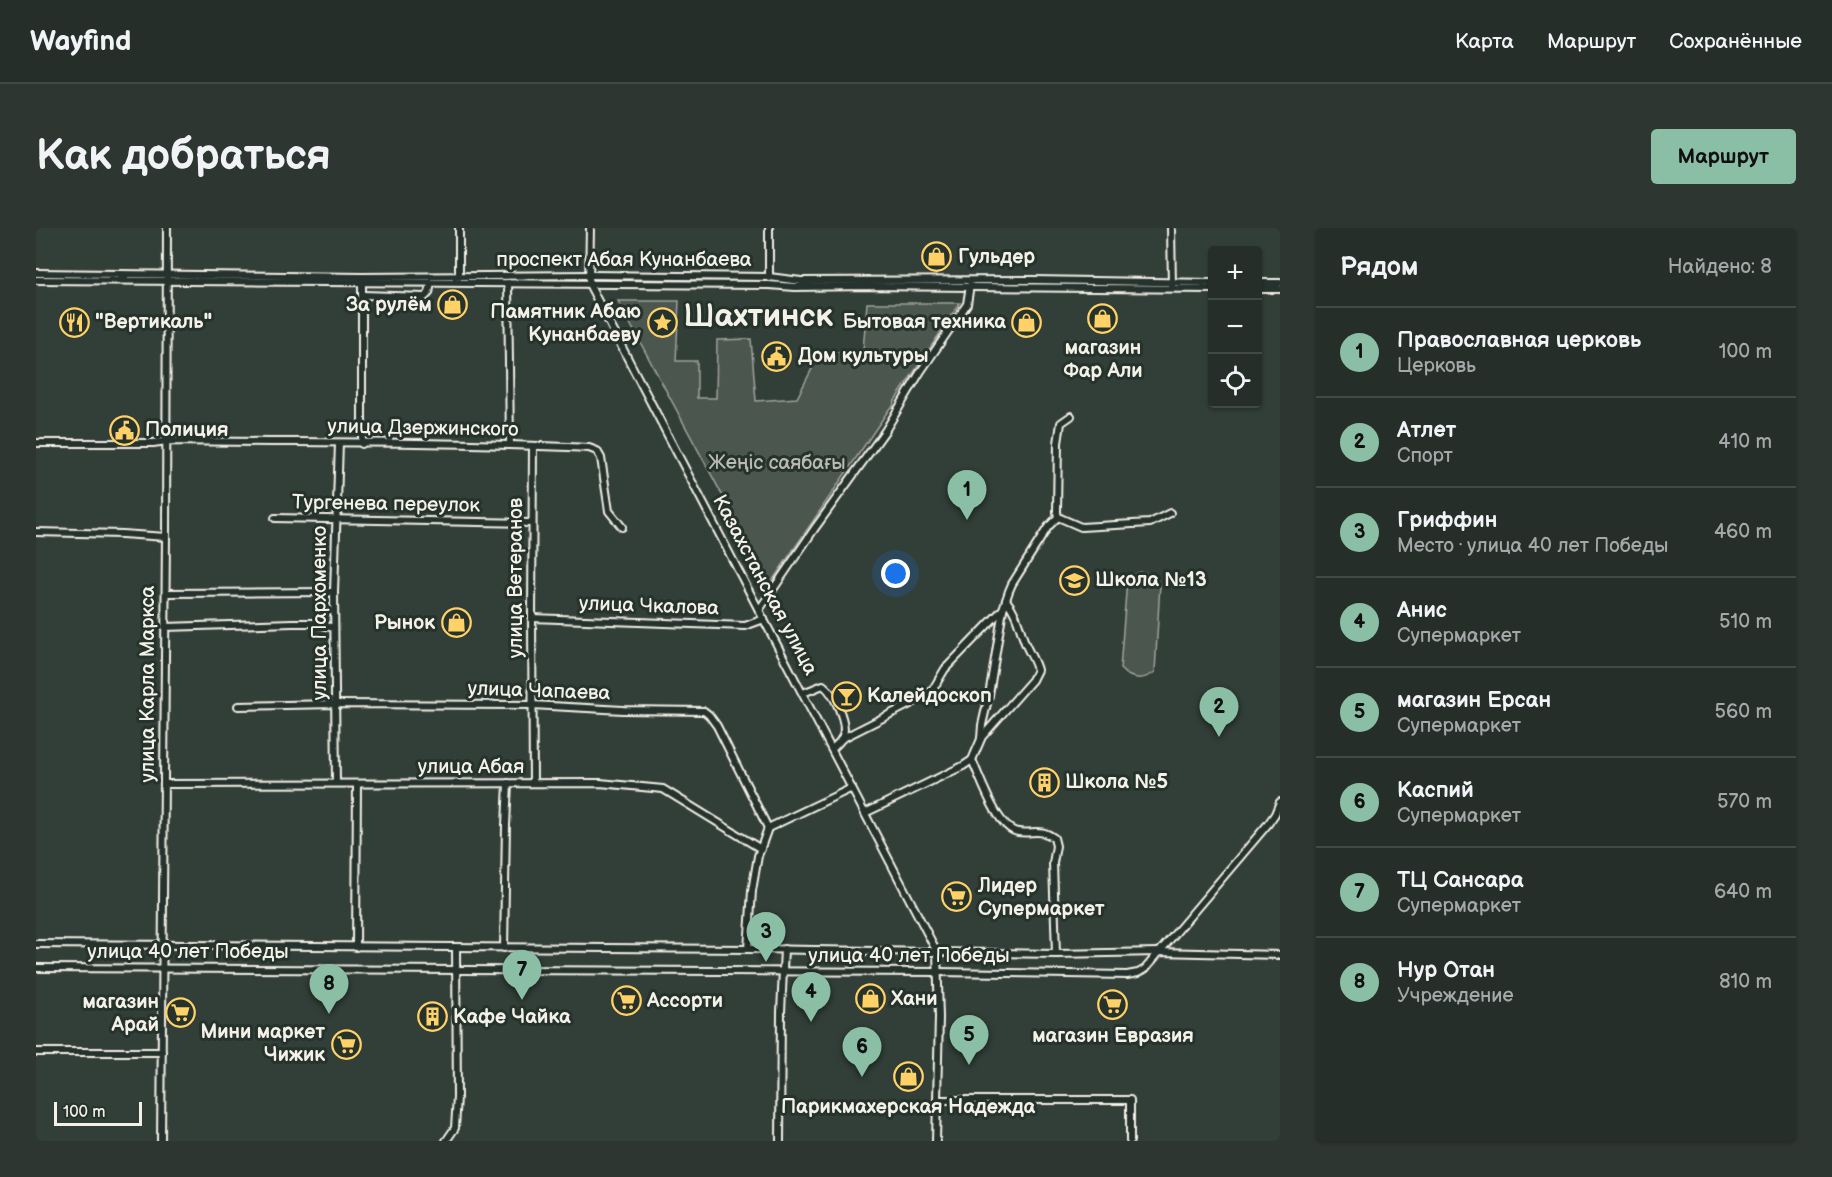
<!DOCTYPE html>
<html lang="ru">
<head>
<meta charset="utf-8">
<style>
	:root { --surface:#262e2a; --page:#2e3632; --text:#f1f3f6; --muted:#a4a8a8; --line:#424a47; --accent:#8abfa5 }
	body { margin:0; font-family:"Balsamiq Sans",sans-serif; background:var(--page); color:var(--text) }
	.controls { position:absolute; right:18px; top:18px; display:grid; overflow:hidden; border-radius:6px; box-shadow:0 2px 4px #0004 }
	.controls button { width:54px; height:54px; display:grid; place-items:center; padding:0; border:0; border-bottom:2px solid var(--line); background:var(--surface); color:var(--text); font:30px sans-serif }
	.scale { position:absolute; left:18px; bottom:15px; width:88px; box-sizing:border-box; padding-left:6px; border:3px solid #f4f1e8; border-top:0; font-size:16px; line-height:21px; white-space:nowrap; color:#f4f1e8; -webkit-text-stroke:4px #26332d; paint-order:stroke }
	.you { position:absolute; left:860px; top:346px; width:21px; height:21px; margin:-15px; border:4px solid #fff; border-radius:50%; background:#1a73e8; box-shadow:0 0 0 9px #1a73e833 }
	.badge { display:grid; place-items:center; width:39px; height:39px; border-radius:50%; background:var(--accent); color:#111; font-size:20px; font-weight:700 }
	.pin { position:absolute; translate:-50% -50px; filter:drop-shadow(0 2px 3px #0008) }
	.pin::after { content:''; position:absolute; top:32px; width:21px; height:18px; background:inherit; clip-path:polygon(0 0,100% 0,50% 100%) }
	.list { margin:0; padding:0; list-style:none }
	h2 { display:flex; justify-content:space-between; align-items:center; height:78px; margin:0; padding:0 24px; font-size:26px }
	h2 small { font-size:20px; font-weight:400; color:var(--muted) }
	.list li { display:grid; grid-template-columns:39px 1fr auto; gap:18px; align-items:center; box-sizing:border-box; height:90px; padding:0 24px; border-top:2px solid var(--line) }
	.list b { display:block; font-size:22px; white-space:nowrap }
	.list p { margin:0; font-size:20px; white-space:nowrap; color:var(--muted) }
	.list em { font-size:20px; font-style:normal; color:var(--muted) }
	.icon { flex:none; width:33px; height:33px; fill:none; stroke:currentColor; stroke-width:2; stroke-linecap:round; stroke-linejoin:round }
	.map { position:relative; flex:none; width:1244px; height:913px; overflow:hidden; border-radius:6px }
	header { display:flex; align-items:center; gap:36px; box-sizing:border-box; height:84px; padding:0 30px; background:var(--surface); border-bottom:2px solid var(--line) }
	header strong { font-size:28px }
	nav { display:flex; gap:33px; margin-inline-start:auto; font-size:21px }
	.intro { display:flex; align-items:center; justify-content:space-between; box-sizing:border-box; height:144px; padding:0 36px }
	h1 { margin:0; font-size:42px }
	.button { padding:15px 27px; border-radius:6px; background:var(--accent); color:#111; font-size:21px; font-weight:700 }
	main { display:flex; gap:36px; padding:0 36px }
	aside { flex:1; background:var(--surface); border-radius:6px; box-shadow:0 2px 4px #0004 }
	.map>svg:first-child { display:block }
	.green { fill:#4c564f; stroke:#a0a49c; stroke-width:1.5 }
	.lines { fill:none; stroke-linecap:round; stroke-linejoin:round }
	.minor-casing { stroke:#f4f1e8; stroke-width:10 }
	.minor { stroke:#26332d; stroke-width:6 }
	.labels { text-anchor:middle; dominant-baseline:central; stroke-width:6; stroke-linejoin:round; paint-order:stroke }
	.poi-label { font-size:20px; font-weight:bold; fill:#f4f1e8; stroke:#26332d; text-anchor:start }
	.street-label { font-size:20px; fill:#f4f1e8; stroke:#26332d }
	.park-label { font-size:20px; fill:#b9bbb2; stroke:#26332d }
	.town-label { font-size:32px; font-weight:bold; fill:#f4f1e8; stroke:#26332d }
</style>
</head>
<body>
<header>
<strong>Wayfind</strong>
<nav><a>Карта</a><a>Маршрут</a><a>Сохранённые</a></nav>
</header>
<div class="intro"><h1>Как добраться</h1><a class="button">Маршрут</a></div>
<main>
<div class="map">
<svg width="1244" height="913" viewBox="0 0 1244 913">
	<rect width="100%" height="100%" fill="#323e38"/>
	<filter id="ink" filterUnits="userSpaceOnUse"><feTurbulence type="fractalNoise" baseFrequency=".0167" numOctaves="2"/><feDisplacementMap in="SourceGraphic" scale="12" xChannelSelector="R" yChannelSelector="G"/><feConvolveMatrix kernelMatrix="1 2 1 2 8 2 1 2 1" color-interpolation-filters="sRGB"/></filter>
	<g filter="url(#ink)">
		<!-- green -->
		<g class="green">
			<polygon points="582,73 643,73 640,133 661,133 661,170 680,170 681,112 715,111 720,173 761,170 780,133 796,133 796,124 827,123 831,75 924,75 858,174 857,179 854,180 734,356"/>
			<path d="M1106 344 1117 347 1124 356 1119 444C1107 453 1095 452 1084 441L1091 352 1100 345Z"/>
		</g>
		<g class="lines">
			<defs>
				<g id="minor">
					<polyline points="554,0 553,56 901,724 903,789 900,913"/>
					<polyline points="1135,0 1136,57"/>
					<polyline points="0,45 326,49 554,47 733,49 765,53 998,52 1176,55"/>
					<polyline points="423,49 423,0"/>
					<polyline points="733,50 733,0"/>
					<polyline points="0,52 733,57 759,59 830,58 1176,61"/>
					<polyline points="472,55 474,217"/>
					<polyline points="1222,55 1244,55"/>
					<polyline points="1222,61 1244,61"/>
					<polyline points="327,67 389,69 393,65 395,55"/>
					<path d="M0 215H117L131 213C272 215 413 213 553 220L561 223 565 230 573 283 586 299"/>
					<polyline points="326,216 326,51"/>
					<polyline points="497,218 496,390 497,555"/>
					<polyline points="1022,289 1045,299 1114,295 1134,285"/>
					<polyline points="239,290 496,295"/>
					<polyline points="0,304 86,306 130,309"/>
					<polyline points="130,365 298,364"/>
					<polyline points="723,382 779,300 849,203 885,143 931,76 934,57"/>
					<polyline points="496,390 709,398 728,391"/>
					<polyline points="129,399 256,395 278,395 298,400"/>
					<path d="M767 465 787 457C798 465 813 497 806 510 804 514 799 518 796 521"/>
					<polyline points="202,478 300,476 496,477 587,482 668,483 673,487 681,498 732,600"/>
					<path d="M945 510 996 452 1001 442C999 433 993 425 989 415 983 399 981 385 970 372"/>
					<polyline points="805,511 894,466 909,441 967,381"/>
					<path d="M936 532C945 551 961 601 982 604 997 606 1005 600 1018 610L1020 618 1017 635 1020 726"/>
					<polyline points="300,555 298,364 303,215"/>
					<polyline points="128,556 564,555 627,561 725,621"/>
					<polyline points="829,585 927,538 936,532 945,511 946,497 953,467 967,381 973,363 976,356 1012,299 1022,289 1021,284 1022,215 1025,195 1035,188"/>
					<polyline points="0,716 712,721 1020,726 1123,724 1244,727"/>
					<polyline points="320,719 321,556"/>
					<polyline points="468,720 470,597 472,555"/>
					<polyline points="712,721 716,663 722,628 732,600 816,560"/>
					<polyline points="0,740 903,744 1091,747 1102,745 1109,741 1232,596 1239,586 1244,574"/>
					<polyline points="0,824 126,824"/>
					<polyline points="902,872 1094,872 1094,913"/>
					<polyline points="125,913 130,309 131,0"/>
					<polyline points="410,913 419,900 421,869 420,719"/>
					<polyline points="744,913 745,784 748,721"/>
				</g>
			</defs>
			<!-- minor casing -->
			<use href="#minor" class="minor-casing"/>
			<!-- minor -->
			<use href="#minor" class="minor"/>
		</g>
	</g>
	<!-- icons -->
	<defs>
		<symbol id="shop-ring" viewBox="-11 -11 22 22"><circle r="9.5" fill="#26332d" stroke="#ffd166" stroke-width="1.5"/><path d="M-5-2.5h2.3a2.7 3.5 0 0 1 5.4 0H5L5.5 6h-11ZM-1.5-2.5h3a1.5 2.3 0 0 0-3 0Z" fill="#ffd166"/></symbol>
		<symbol id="restaurant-ring" viewBox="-11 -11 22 22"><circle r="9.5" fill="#26332d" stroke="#ffd166" stroke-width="1.5"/><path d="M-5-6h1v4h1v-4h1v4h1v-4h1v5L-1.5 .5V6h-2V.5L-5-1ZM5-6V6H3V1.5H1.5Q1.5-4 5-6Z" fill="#ffd166"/></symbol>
		<symbol id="sight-ring" viewBox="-11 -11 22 22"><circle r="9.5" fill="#26332d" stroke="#ffd166" stroke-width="1.5"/><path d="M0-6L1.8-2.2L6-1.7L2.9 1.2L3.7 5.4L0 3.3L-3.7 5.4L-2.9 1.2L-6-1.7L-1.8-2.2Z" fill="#ffd166"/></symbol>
		<symbol id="civic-ring" viewBox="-11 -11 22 22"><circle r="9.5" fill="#26332d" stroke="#ffd166" stroke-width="1.5"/><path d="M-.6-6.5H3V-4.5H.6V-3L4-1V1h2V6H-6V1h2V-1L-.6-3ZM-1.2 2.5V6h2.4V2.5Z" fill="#ffd166"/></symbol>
		<symbol id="school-ring" viewBox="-11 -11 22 22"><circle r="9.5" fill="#26332d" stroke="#ffd166" stroke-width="1.5"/><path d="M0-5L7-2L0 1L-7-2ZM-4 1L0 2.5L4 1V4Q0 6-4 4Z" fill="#ffd166"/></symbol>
		<symbol id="bar-ring" viewBox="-11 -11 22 22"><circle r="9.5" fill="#26332d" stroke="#ffd166" stroke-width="1.5"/><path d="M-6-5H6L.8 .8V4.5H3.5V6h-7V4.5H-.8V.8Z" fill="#ffd166"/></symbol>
		<symbol id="building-ring" viewBox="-11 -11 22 22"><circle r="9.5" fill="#26332d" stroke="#ffd166" stroke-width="1.5"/><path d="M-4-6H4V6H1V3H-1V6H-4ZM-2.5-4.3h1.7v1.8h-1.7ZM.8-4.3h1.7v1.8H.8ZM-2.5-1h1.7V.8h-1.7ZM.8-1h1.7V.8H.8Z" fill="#ffd166"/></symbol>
		<symbol id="supermarket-ring" viewBox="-11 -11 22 22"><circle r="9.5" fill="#26332d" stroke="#ffd166" stroke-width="1.5"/><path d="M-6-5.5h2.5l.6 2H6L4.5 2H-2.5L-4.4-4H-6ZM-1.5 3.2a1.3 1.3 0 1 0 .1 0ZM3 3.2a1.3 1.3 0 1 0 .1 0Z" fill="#ffd166"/></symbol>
	</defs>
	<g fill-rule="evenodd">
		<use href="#shop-ring" x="884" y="12" width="33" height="33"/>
		<use href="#shop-ring" x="400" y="60" width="33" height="33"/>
		<use href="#shop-ring" x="1050" y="74" width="33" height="33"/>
		<use href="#restaurant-ring" x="22" y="78" width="33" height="33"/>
		<use href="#shop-ring" x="974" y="78" width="33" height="33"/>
		<use href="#sight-ring" x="610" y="78" width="33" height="33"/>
		<use href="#civic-ring" x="724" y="112" width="33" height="33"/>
		<use href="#civic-ring" x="72" y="186" width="33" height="33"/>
		<use href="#school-ring" x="1022" y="336" width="33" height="33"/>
		<use href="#shop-ring" x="404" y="378" width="33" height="33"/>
		<use href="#bar-ring" x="794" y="452" width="33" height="33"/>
		<use href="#building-ring" x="992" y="538" width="33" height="33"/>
		<use href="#supermarket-ring" x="904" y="652" width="33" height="33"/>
		<use href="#shop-ring" x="818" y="754" width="33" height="33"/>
		<use href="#supermarket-ring" x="574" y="756" width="33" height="33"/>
		<use href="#supermarket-ring" x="1060" y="760" width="33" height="33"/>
		<use href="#supermarket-ring" x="128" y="768" width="33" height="33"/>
		<use href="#building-ring" x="380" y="772" width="33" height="33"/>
		<use href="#supermarket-ring" x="294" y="800" width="33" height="33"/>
		<use href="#shop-ring" x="856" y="832" width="33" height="33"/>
	</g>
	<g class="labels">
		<!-- poi labels -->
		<g class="poi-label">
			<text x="922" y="29">Гульдер</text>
			<text x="396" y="77" text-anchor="end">За рулём</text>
			<text x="605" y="84" text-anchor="end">Памятник Абаю<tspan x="605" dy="23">Кунанбаеву</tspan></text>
			<text x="59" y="94">"Вертикаль"</text>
			<text x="970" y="94" text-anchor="end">Бытовая техника</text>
			<text x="1067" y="120" text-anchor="middle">магазин<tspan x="1067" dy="23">Фар Али</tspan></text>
			<text x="762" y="128">Дом культуры</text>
			<text x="109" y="202">Полиция</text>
			<text x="1059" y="352">Школа №13</text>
			<text x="399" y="395" text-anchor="end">Рынок</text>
			<text x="831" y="468">Калейдоскоп</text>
			<text x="1029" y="554">Школа №5</text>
			<text x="942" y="658">Лидер<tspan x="942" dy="23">Супермаркет</tspan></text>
			<text x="855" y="771">Хани</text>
			<text x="611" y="773">Ассорти</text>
			<text x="123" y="774" text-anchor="end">магазин<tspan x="123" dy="23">Арай</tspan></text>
			<text x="417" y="789">Кафе Чайка</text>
			<text x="289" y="804" text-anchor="end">Мини маркет<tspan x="289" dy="23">Чижик</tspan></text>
			<text x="1077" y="808" text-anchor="middle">магазин Евразия</text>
			<text x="872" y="879" text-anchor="middle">Парикмахерская Надежда</text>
		</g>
		<!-- street labels -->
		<g class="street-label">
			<text x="588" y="32">проспект Абая Кунанбаева</text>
			<text transform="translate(387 200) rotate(1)">улица Дзержинского</text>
			<text transform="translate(350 276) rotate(1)">Тургенева переулок</text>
			<text transform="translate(480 350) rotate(-90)">улица Ветеранов</text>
			<text transform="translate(729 357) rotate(62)">Казахстанская улица</text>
			<text transform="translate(613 378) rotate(2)">улица Чкалова</text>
			<text transform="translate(284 385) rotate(-90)">улица Пархоменко</text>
			<text transform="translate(112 456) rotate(-90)">улица Карла Маркса</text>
			<text transform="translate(503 463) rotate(2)">улица Чапаева</text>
			<text x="435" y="539">улица Абая</text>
			<text x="152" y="724">улица 40 лет Победы</text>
			<text x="873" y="728">улица 40 лет Победы</text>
		</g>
		<!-- park labels -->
		<g class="park-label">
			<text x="741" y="235">Жеңіс саябағы</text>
		</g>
		<!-- town labels -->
		<g class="town-label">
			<text x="722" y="88">Шахтинск</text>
		</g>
	</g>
</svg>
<div class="controls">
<button>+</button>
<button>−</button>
<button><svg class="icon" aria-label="locate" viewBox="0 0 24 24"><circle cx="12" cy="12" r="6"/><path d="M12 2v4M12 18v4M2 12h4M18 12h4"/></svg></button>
</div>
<div class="scale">100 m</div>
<div class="you"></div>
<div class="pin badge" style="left:931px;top:292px">1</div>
<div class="pin badge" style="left:1183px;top:509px">2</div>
<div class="pin badge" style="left:730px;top:734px">3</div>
<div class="pin badge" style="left:775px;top:794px">4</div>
<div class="pin badge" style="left:933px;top:837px">5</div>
<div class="pin badge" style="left:826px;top:849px">6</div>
<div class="pin badge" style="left:486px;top:772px">7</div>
<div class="pin badge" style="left:293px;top:786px">8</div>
</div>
<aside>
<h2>Рядом<small>Найдено: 8</small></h2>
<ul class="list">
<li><span class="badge">1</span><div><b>Православная церковь</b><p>Церковь</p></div><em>100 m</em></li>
<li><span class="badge">2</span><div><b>Атлет</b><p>Спорт</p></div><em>410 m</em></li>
<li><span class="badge">3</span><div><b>Гриффин</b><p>Место · улица 40 лет Победы</p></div><em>460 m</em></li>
<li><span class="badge">4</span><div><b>Анис</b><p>Супермаркет</p></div><em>510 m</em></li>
<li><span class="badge">5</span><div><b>магазин Ерсан</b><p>Супермаркет</p></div><em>560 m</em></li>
<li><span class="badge">6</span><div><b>Каспий</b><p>Супермаркет</p></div><em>570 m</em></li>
<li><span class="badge">7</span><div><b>ТЦ Сансара</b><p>Супермаркет</p></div><em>640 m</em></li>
<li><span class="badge">8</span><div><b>Нур Отан</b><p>Учреждение</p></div><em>810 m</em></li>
</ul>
</aside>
</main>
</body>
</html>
